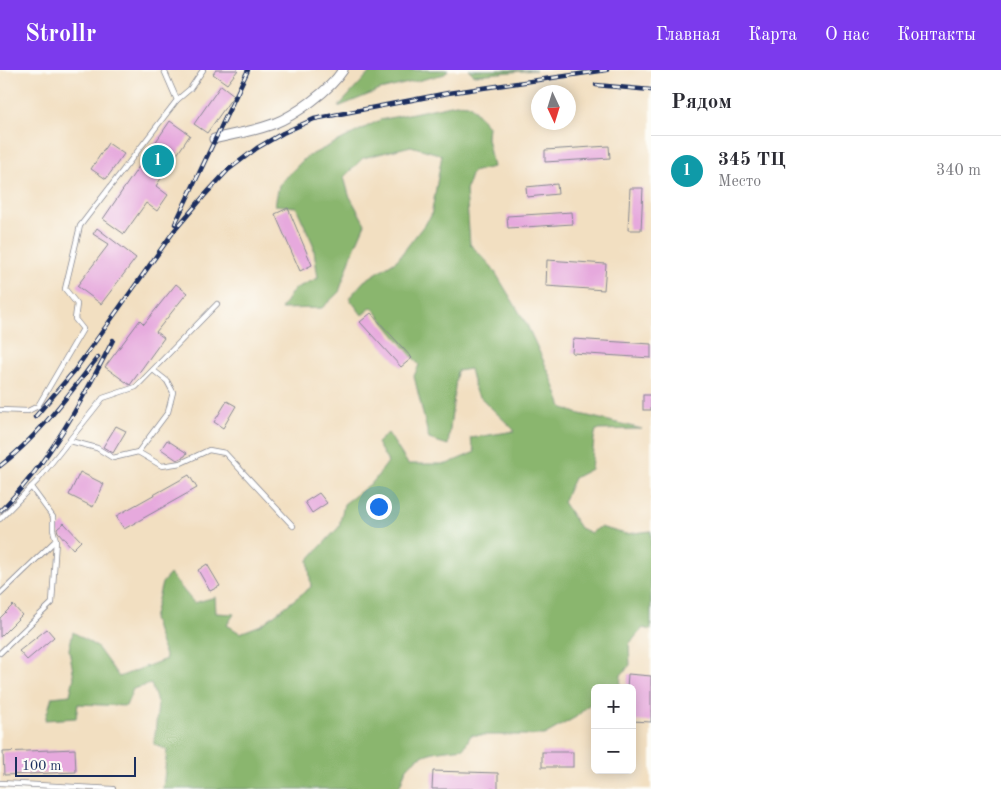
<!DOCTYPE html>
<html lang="ru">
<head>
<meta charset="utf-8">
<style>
	:root { --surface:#fff; --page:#f2f2f3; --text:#2b2b33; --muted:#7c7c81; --line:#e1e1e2; --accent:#7c3aed }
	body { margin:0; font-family:"Old Standard TT",serif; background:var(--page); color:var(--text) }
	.controls { position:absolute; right:15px; bottom:15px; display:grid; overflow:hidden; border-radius:8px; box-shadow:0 2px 12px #0003 }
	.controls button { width:45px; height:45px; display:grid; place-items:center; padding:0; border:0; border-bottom:1px solid var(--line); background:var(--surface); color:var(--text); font:25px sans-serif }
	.compass { position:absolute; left:531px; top:15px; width:45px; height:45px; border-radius:50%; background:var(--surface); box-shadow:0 2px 12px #0003; rotate:176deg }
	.scale { position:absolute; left:15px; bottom:12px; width:121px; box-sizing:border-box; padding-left:5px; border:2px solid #1b2f5e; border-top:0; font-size:14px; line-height:18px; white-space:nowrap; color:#1b2f5e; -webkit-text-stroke:4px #fdfcf7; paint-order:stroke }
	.you { position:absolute; left:378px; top:436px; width:18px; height:18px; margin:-12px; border:4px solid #fff; border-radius:50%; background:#1a73e8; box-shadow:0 0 0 8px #1a73e833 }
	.badge { display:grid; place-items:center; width:32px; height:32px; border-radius:50%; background:var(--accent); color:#fff; font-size:16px; font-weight:700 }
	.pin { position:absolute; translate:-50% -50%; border:2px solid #fff; box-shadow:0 1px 5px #0006 }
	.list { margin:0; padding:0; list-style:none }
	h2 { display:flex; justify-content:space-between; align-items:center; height:65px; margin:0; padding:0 20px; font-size:21px }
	h2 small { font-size:16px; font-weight:400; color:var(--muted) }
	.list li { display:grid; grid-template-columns:32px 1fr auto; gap:15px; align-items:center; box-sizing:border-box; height:70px; padding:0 20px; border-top:1px solid var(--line) }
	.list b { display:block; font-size:19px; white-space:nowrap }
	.list p { margin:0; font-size:16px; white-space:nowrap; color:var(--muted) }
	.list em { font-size:16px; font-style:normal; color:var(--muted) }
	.map { position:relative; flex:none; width:651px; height:719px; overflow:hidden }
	header { display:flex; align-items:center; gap:30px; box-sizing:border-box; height:70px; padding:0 25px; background:var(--accent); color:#fff }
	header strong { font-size:24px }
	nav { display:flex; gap:28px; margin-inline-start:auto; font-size:18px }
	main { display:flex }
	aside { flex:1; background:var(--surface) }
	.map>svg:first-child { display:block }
	.forest { fill:#8ab66e; stroke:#527266 }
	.building { fill:#e6a9dd }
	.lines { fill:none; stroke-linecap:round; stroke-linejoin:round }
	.service-casing { stroke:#868790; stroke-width:6 }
	.minor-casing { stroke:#868790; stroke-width:11 }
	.service { stroke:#fff; stroke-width:4.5 }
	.minor { stroke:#fff; stroke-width:9 }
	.rail-casing { stroke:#1b2f5e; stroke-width:4.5 }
	.rail { stroke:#fdfcf7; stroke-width:2.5; stroke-dasharray:8; stroke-linecap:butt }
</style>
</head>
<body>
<header>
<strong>Strollr</strong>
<nav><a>Главная</a><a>Карта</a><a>О нас</a><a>Контакты</a></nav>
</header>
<main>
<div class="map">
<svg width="651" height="719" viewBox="0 0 651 719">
	<rect width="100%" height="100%" fill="#fdfcf7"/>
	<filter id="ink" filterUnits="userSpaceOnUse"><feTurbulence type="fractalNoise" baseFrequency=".02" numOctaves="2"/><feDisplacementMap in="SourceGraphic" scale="10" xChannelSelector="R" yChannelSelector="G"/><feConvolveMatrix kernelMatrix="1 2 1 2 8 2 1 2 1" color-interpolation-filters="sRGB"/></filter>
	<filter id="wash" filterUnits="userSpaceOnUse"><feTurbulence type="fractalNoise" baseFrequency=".0096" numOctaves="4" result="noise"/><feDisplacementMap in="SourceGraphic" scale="20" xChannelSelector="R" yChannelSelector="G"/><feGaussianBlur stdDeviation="1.12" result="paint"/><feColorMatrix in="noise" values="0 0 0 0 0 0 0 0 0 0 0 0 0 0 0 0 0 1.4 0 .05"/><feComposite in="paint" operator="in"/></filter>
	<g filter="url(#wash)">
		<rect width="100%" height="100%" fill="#f2dfc1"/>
		<!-- forest -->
		<g class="forest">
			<polygon points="372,0 448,0 445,4 380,20 338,37"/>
			<polygon points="469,0 536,0 474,5"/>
			<path d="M456 34 470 35 488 56 487 68 493 97 472 102 466 120 470 174 492 197 527 255 551 307 562 337 576 343 642 359 596 360 594 369 591 399 574 408 563 432 580 458 591 463 600 457 626 464 651 461V560L643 558 629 574 630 595 621 605 620 618H595V635L590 634 576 647 544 665H471L464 678C442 681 421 680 407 698 402 705 403 714 397 719H163L167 680 154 674 158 635 151 614 133 619 126 636 78 634 76 648 45 650 52 627 70 625 74 607 69 579 73 562 97 577 119 607 166 589 153 549 162 513 170 504 194 533 215 527 216 543 234 544 227 555 240 563 261 555 311 517 308 490 339 457 344 434 373 412 388 392 377 373 388 363 408 394H447L475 382 470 368 515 361 476 323 470 299 457 301 448 375 429 369 414 306 419 295 372 237 362 245 349 228 364 211 397 190 431 146 442 85 411 76 363 88 344 107 349 125 365 154 352 184 339 222 322 238 281 239 294 219 318 208 313 174 296 137 275 135 279 115 305 88 380 50Z"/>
		</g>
		<g id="blocks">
			<!-- building -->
			<g class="building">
				<polygon points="216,0 238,0 227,14 213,4"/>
				<polygon points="221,15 234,25 207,63 194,54"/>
				<polygon points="170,51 190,65 156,116 168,125 157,141 146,133 124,164 103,149"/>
				<polygon points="108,73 124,84 106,109 91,99"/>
				<polygon points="609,76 610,88 545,92 545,80"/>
				<polygon points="557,114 558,124 527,127 526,117"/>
				<polygon points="630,118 643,118 641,160 628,160"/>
				<polygon points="288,138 312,195 300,201 275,144"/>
				<polygon points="572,142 573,154 508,158 507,146"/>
				<polygon points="97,158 136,188 101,234 77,216 109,174 93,164"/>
				<polygon points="547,190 606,194 604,220 546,216"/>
				<polygon points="176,214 187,223 156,262 164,268 130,315 105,297 140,250 144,254"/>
				<polygon points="371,243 412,288 401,297 360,252"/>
				<polygon points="573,269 651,274 651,288 572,283"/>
				<rect x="643" y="325" width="8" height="15"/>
				<polygon points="227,331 236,336 223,358 214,352"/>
				<polygon points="116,356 126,361 113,383 103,377"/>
				<polygon points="167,370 187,383 185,386 177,390 161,379"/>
				<polygon points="80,402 104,414 93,437 69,425"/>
				<polygon points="189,405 197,418 124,459 116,446"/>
				<polygon points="319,423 327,433 312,443 305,432"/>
				<polygon points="64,453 81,471 73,479 58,462 57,459"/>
				<polygon points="207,494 220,516 210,521 198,500"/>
				<polygon points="13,535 22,545 0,567 0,548"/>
				<polygon points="47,559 54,567 27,590 19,581"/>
				<polygon points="628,604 651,606 651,652 632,651 632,618 627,618"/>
				<polygon points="75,679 76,702 4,705 3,682"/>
				<rect x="542" y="682" width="31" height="15"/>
				<polygon points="433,701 498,703 498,719 432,719"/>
			</g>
		</g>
	</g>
	<g filter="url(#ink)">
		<use href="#blocks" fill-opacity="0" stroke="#868790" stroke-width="1"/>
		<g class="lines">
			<defs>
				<g id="service">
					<polyline points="177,30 190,19 203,0"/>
					<polyline points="0,340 28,341 38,336 83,259 75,249 77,234 65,219 80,156 177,30 164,0"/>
					<polyline points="70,371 97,378 113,388 138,382 168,342 173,322 167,311 153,300"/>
					<polyline points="138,382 162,396 181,393 209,380 225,383 293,456"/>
					<polyline points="0,449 37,411 103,328 136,317 217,234"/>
					<polyline points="0,524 56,470 53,460 53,447 31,417"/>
					<polyline points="0,583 52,533 56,470"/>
					<polyline points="0,713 113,719"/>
				</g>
				<path id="minor" d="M214 69C233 64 255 61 273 54 296 45 330 20 343 0"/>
			</defs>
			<!-- service casing -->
			<use href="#service" class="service-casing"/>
			<!-- minor casing -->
			<use href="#minor" class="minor-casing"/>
			<!-- service -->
			<use href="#service" class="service"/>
			<!-- minor -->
			<use href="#minor" class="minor"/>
			<defs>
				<g id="rail">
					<polyline points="596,15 651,20"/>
					<polyline points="175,154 248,0"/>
					<polyline points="35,347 75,300 174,161 204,126 228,100 257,78 283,63 314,49 448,23 607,0"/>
					<path d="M0 396C39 366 68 325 98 287"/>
					<path d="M0 441C49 393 82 331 113 270"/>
				</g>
			</defs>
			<!-- rail casing -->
			<use href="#rail" class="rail-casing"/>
			<!-- rail -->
			<use href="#rail" class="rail"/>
		</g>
	</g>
</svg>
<div class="controls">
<button>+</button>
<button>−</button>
</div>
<svg class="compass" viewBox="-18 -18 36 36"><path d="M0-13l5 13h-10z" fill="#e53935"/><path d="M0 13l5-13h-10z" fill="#7c7c81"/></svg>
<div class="scale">100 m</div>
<div class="you"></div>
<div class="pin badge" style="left:158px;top:91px;background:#0f9aa8">1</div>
</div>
<aside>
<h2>Рядом<small></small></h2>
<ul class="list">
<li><span class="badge" style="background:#0f9aa8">1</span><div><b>345 ТЦ</b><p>Место</p></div><em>340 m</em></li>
</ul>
</aside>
</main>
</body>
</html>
